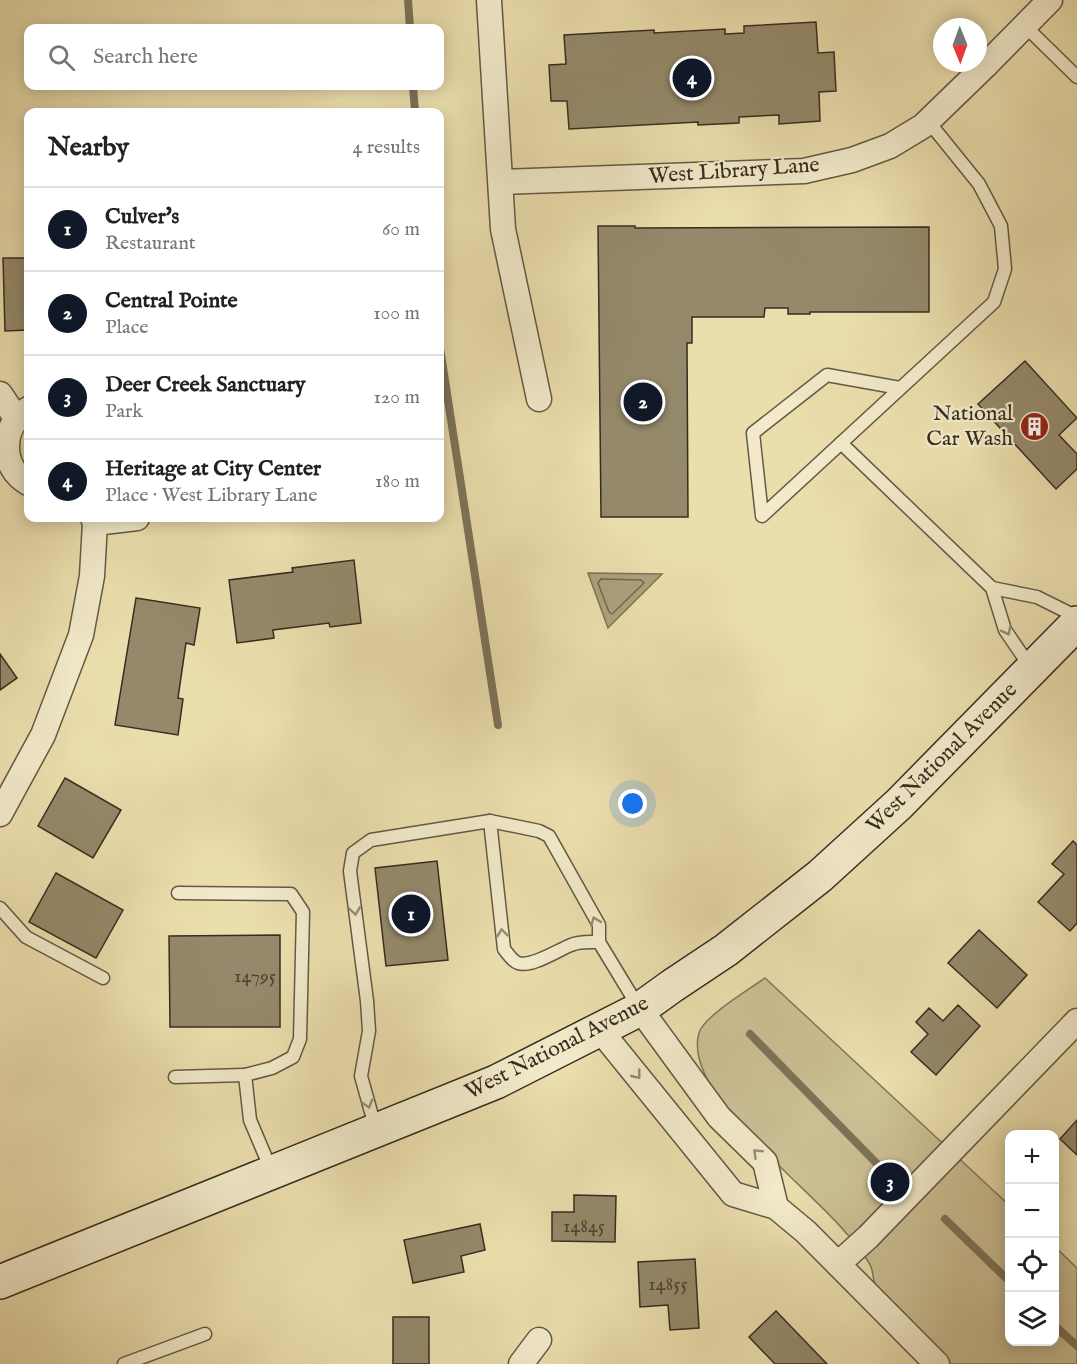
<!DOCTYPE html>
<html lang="en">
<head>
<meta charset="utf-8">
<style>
	:root { --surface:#fff; --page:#f6f6f6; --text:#222; --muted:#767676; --line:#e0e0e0; --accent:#111827 }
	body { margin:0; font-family:"IM FELL English",serif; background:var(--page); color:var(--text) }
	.controls { position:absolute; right:18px; bottom:18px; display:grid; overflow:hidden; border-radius:12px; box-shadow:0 3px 15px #0003 }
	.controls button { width:54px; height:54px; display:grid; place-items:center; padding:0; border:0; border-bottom:2px solid var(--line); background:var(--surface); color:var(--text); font:30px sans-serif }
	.compass { position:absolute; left:933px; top:18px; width:54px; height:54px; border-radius:50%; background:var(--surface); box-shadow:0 3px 15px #0003; rotate:179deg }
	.you { position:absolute; left:633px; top:804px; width:21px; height:21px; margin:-15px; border:4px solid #fff; border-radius:50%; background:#1a73e8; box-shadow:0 0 0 9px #1a73e833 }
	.badge { display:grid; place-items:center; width:39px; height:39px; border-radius:50%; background:var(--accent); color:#fff; font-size:20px; font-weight:700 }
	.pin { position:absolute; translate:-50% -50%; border:3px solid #fff; box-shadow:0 2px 6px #0006 }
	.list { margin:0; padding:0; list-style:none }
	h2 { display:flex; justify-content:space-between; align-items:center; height:78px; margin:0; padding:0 24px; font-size:26px }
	h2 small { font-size:20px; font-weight:400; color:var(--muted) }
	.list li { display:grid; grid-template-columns:39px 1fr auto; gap:18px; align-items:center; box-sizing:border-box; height:84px; padding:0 24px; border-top:2px solid var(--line) }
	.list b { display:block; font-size:22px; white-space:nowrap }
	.list p { margin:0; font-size:20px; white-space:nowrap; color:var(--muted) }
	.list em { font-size:20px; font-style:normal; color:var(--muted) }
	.icon { flex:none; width:33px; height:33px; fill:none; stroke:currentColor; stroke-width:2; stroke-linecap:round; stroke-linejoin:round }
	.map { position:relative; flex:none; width:1077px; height:1364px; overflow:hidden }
	.search { position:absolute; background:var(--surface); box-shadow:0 3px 15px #0003; left:24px; top:24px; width:420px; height:66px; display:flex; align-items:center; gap:15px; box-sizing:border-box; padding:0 21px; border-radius:12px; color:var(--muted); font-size:22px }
	.panel { position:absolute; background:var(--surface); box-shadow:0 3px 15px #0003; left:24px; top:108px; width:420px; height:414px; border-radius:12px }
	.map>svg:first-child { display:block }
	.green { fill:#ccc095; stroke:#81765b; stroke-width:1.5 }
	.water { fill:#ada27d; stroke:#7d7358; stroke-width:1.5 }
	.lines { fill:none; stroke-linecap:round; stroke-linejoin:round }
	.shore { stroke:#72684f; stroke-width:1.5 }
	.stream { stroke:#7d7358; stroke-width:8 }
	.building { fill:#94896a; stroke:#362d21; stroke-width:1.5 }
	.service-casing { stroke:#635944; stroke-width:15 }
	.minor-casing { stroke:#635944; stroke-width:27 }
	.secondary-casing { stroke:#362d21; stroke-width:36 }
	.service { stroke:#f2eaca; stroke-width:12 }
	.minor { stroke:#f2eaca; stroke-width:24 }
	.secondary { stroke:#f2eaca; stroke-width:33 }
	.oneway { stroke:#948c76 }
	.labels { text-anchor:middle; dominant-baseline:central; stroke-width:4.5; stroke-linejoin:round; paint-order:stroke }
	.number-label { font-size:20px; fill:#4e4433 }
	.street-label { font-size:22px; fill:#362d21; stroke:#f2eaca }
	.poi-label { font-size:22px; fill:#362d21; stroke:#f2eaca; text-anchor:end }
</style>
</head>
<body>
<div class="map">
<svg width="1077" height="1364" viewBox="0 0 1077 1364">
	<rect width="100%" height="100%" fill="#ebdead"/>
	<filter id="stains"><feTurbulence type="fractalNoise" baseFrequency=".00333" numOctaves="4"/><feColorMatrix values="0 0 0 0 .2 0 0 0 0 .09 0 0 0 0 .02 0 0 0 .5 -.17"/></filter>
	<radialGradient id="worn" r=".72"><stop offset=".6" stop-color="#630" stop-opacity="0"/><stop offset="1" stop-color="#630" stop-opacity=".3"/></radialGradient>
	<!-- green -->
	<path class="green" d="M765 978 1009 1205 1010 1342H1054L1055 1247 1077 1268V1364H951L878 1292C873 1283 874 1279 872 1270 870 1261 853 1240 846 1233 812 1190 681 1093 699 1033 704 1016 750 989 765 978Z"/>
	<!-- water -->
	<polygon class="water" points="588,573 662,574 608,628"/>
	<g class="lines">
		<!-- shore -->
		<polygon class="shore" points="601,579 641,580 644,583 612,614 609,612 598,583"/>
		<!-- stream -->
		<g class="stream">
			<polyline points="408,0 410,28"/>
			<polyline points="413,86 415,112"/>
			<polyline points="440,348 498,725"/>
			<polyline points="750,1034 890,1177"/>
			<polyline points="945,1219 1010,1282"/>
			<polyline points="1054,1325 1077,1346"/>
		</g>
	</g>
	<!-- building -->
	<g class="building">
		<polygon points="816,22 818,53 834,52 836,91 819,92 820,121 779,124 779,115 739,117 739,123 698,125 698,122 569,129 567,101 551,101 549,65 566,64 564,35 654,30 654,33 725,29 725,34 744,33 744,26"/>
		<polygon points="598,226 635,226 635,228 929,227 929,312 810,312 810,314 788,314 788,308 765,308 764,317 692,317 692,343 687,343 688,517 601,517"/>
		<polygon points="3,258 28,258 28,330 5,331"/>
		<polygon points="1025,361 1077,418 1059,435 1077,454 1077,469 1056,489 978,404"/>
		<polygon points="354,560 361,623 330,627 329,623 273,630 274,638 237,643 229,580 293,572 292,568"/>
		<polygon points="136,598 200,608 194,645 186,643 178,698 183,699 178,735 115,725"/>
		<polygon points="0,654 17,678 0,690"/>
		<polygon points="65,778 121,810 93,858 38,826"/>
		<polygon points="1073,841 1077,845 1077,923 1070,931 1038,902 1064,874 1052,864"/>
		<polygon points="437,861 448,960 386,966 375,868"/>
		<polygon points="56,873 123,910 96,958 29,922"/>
		<polygon points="979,930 1027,975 997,1008 948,963"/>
		<polygon points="280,935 280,1027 170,1027 169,936"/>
		<polygon points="958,1005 980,1026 936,1075 911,1052 928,1034 916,1022 929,1008 943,1021"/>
		<polygon points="1077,1120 1077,1155 1060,1139"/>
		<polygon points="574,1195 616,1196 615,1242 552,1241 552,1212 574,1212"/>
		<polygon points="480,1224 485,1250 461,1256 464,1272 413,1283 404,1240"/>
		<polygon points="695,1259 699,1328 670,1330 668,1305 640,1307 638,1262"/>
		<polygon points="776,1311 827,1364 775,1364 749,1337"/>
		<rect x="393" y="1317" width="36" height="47"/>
	</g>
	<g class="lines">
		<defs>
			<g id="service">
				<polyline points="1025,26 1077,77"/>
				<polyline points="900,388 827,375 753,433 762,516 994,302 1005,269 1001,226 979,184 928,121"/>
				<polyline points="841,443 992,588 1005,630 1031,668"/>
				<polyline points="992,588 1037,597 1077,617"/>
				<path d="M490 821 504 949C508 954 512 961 518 963 531 968 558 950 571 945 579 941 590 942 599 942"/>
				<polyline points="178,893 291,894 303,912 300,1039 293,1057 272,1068 245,1075 250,1120 272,1172"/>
				<polyline points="0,908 26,937 103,978"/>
				<polyline points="175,1077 245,1075"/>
				<polyline points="376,1130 361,1076 369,1031 367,1001 350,871 353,853 371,840 490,821 539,831 549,836 599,925 599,942 639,1008"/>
				<polyline points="124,1364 205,1334"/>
			</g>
			<g id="minor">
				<polyline points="489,0 503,229 539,399"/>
				<polyline points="501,182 804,171 852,160 890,146 923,126 985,66 1050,0"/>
				<polyline points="0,394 16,418"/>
				<path d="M28 409C0 427 0 467 28 483"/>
				<polyline points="95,523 137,518"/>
				<polyline points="0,814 43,735 81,635 92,576 95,523 93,518"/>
				<polyline points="640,1009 719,1117 765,1162 776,1207"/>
				<polyline points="600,1030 733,1194 776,1207 806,1232 937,1364"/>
				<polyline points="838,1264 868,1237 1077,1021"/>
				<polyline points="521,1364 539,1340"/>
			</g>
			<polyline id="secondary" points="0,1282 496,1082 640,1009 672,986 726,950 820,876 899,804 1077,623"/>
		</defs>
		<!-- service casing -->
		<use href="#service" class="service-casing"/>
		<!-- minor casing -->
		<use href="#minor" class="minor-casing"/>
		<!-- secondary casing -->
		<use href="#secondary" class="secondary-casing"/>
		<!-- service -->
		<use href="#service" class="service"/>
		<!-- minor -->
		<use href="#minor" class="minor"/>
		<!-- secondary -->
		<use href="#secondary" class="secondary"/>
	</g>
	<!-- one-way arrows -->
	<defs><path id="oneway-chevron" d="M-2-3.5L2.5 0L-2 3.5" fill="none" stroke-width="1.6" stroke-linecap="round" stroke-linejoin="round" transform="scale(1.5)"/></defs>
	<g class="oneway">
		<use href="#oneway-chevron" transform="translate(1007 631) rotate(63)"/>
		<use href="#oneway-chevron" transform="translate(355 911) rotate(82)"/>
		<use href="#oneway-chevron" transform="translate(595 921) rotate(-111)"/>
		<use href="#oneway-chevron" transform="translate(502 933) rotate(-96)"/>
		<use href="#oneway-chevron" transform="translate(637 1075) rotate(51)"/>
		<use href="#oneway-chevron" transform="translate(368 1104) rotate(74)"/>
		<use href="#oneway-chevron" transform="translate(757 1153) rotate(-136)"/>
	</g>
	<!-- icons -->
	<defs>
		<symbol id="building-disc" viewBox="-11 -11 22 22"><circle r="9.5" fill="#8f2418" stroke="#f2eaca"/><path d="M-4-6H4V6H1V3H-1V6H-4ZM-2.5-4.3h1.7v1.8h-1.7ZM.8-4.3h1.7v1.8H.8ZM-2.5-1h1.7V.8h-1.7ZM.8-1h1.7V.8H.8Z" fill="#fff"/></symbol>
	</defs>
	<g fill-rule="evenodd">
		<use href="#building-disc" x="1018" y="410" width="33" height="33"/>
	</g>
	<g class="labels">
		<!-- number labels -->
		<g class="number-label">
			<text x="255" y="976">14795</text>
			<text x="584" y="1226">14845</text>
			<text x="668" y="1284">14855</text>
		</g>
		<!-- street labels -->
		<g class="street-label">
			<text transform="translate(734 171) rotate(-4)">West Library Lane</text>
			<text transform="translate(942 758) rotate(-45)">West National Avenue</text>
			<text transform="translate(557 1048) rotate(-27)">West National Avenue</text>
		</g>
		<!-- poi labels -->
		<g class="poi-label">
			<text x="1013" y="414">National<tspan x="1013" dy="25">Car Wash</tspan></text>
		</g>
	</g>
	<rect width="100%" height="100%" filter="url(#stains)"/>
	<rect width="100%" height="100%" fill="url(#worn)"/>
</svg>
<div class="controls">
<button>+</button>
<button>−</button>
<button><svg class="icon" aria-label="locate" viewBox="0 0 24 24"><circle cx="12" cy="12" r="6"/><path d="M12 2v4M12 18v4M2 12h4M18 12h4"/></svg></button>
<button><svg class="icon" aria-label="layers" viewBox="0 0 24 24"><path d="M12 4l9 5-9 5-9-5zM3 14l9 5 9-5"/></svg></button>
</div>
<svg class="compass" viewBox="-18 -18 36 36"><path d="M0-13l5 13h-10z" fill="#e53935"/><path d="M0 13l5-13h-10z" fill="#767676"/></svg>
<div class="you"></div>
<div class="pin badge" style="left:411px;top:914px">1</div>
<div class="pin badge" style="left:643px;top:402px">2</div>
<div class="pin badge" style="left:890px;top:1182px">3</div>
<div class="pin badge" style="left:692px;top:78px">4</div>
<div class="search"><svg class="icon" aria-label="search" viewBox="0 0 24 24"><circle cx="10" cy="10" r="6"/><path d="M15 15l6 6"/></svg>Search here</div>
<section class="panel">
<h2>Nearby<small>4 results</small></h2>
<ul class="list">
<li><span class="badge">1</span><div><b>Culver's</b><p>Restaurant</p></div><em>60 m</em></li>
<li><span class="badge">2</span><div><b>Central Pointe</b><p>Place</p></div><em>100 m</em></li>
<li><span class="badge">3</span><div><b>Deer Creek Sanctuary</b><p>Park</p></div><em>120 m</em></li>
<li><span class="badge">4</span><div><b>Heritage at City Center</b><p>Place · West Library Lane</p></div><em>180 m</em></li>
</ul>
</section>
</div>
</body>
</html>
